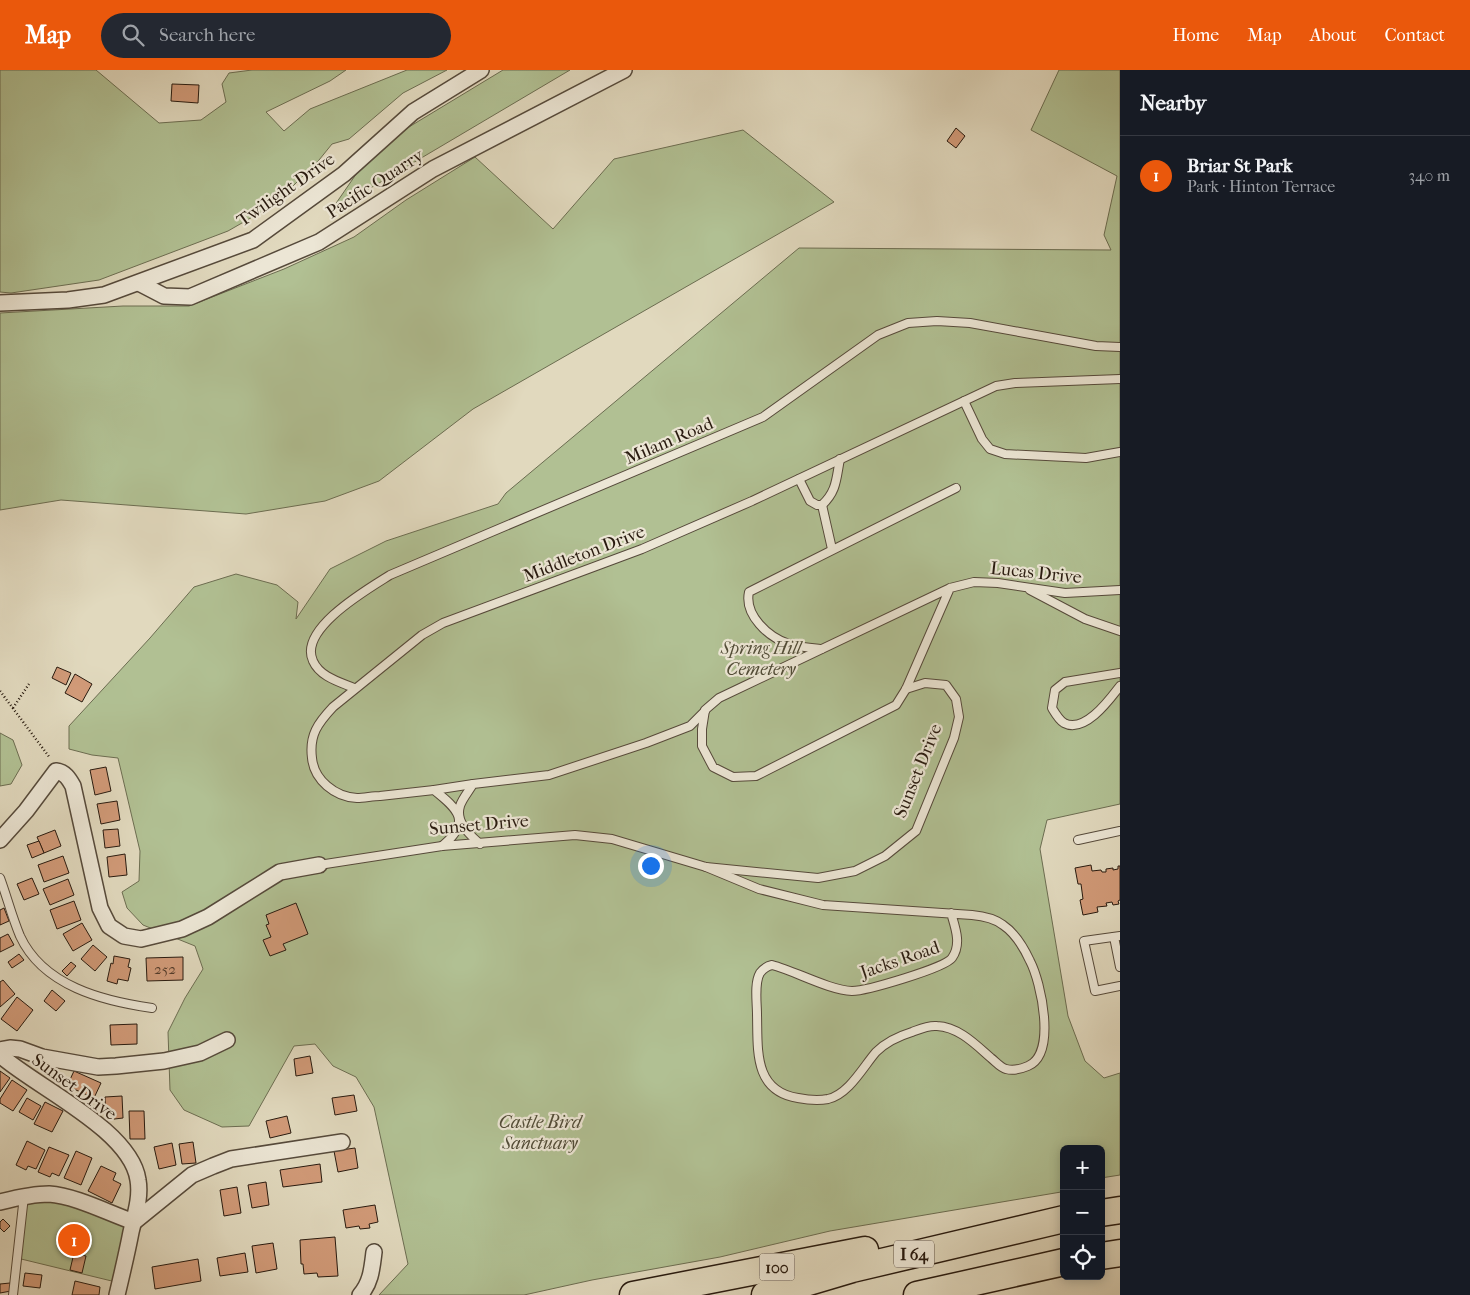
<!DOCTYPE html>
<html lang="en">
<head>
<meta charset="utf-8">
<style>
	:root { --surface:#171b24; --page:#242831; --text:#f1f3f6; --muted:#9ea1a6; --line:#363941; --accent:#ea580c }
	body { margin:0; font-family:"IM FELL French Canon",serif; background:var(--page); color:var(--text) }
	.controls { position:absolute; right:15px; bottom:15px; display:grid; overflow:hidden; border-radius:8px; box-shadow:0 2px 12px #0003 }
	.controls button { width:45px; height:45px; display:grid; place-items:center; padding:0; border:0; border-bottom:1px solid var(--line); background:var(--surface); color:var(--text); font:25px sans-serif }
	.you { position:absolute; left:650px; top:795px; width:18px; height:18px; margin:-12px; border:4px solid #fff; border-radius:50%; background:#1a73e8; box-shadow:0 0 0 8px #1a73e833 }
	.badge { display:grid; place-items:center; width:32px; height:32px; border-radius:50%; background:var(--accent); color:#fff; font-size:16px; font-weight:700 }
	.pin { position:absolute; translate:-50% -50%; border:2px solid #fff; box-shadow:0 1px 5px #0006 }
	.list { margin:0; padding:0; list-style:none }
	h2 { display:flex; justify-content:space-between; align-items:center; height:65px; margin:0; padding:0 20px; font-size:21px }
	h2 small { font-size:16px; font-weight:400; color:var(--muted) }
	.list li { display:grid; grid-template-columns:32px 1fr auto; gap:15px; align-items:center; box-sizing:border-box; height:80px; padding:0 20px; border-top:1px solid var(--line) }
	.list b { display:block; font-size:19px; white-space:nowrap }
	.list p { margin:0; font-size:16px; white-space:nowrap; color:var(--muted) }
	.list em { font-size:16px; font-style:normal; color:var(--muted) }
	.icon { flex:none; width:28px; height:28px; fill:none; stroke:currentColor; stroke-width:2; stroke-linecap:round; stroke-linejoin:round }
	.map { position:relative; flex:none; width:1120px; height:1225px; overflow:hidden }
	header { display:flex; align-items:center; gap:30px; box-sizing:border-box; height:70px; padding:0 25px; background:var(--accent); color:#fff }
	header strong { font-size:24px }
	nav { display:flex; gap:28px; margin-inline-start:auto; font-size:18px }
	.search { width:350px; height:45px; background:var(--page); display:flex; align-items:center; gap:12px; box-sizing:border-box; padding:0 18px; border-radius:28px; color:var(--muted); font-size:19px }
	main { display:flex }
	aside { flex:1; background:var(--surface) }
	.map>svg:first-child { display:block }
	.green { fill:#b1c093; stroke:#6c6d51 }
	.building { fill:#d19a78; stroke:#281a0f }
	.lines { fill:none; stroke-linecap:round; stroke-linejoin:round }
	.service-casing { stroke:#564a3b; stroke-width:10 }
	.minor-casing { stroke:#564a3b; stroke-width:18 }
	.motorway-casing { stroke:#281a0f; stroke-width:29 }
	.path { stroke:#281a0f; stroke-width:2.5; stroke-dasharray:1 2.5; stroke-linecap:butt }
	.service { stroke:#ece6d5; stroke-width:8 }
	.minor { stroke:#ece6d5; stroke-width:15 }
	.motorway { stroke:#e1d9be; stroke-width:26 }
	.labels { text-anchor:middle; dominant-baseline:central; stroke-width:4.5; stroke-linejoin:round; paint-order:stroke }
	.number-label { font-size:15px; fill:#523a29 }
	.shield { fill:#ece6d5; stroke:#63574a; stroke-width:1 }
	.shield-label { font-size:16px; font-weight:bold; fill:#281a0f }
	.street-label { font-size:18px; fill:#281a0f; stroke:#ece6d5 }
	.park-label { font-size:18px; font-style:italic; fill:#514c37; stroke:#ece6d5 }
</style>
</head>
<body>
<header>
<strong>Map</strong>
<div class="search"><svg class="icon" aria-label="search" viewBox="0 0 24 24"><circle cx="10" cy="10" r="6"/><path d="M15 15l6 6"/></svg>Search here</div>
<nav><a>Home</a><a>Map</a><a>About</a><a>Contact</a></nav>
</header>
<main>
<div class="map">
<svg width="1120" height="1225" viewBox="0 0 1120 1225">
	<rect width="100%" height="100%" fill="#e1d9be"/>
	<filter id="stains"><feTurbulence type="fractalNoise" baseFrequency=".004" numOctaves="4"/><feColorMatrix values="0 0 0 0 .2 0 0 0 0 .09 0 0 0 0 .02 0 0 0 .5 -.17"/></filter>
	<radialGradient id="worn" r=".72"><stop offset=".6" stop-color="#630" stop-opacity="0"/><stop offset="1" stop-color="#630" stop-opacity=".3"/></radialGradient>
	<!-- green -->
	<g class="green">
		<polygon points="0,0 96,0 159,53 201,50 226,32 222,14 229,3 252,0 346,0 330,11 266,42 284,61 310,39 407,0 447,0 403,23 349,69 332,74 319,90 275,134 228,161 99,210 11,223 0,222"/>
		<polygon points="503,0 570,0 330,142 359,100 399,63"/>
		<polygon points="1059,0 1120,0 1120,734 1047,750 1040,779 1068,946 1085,991 1104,1008 1120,1003 1120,1105 1101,1108 1101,1079 1064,1079 1064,1121 1061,1122 830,1161 720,1187 592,1210 524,1225 379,1225 408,1194 374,1037 356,1007 333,996 315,974 294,976 249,1056 222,1057 184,1040 170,1020 168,962 185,928 203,899 195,876 143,855 127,838 122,822 139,811 140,781 118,688 92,685 69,679 69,656 150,568 194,517 236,504 277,515 298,532 296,549 330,499 386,471 498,434 506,423 799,178 1111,180 1104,165 1117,106 1031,60"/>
		<polygon points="743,60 834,132 473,339 379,411 325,431 246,444 61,430 0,440 0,243 123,236 189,236 284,199 354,167 406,130 475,87 553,159 614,89"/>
		<polygon points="0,663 13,670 22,695 11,714 0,716"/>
		<polygon points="48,1124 134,1152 120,1213 17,1188 24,1126"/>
	</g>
	<!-- building -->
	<g class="building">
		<polygon points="172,14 199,15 198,33 171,31"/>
		<polygon points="956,58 965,66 956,78 947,71"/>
		<polygon points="57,597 71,603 66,615 52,608"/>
		<polygon points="75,604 92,614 82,632 65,623"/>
		<polygon points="106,697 111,721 95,725 90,700"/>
		<polygon points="117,731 120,750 101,754 97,734"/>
		<polygon points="118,759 120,776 105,778 103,760"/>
		<polygon points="55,760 61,776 44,783 37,767"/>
		<polygon points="39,771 44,783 32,788 27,775"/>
		<polygon points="125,784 127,805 109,807 107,787"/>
		<polygon points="63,786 69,803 44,812 38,795"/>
		<polygon points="1091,795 1092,801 1101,800 1102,802 1106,802 1106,799 1113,798 1113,800 1118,799 1118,796 1120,796 1120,830 1118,831 1119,834 1113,835 1112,832 1106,833 1107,836 1097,837 1098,842 1083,845 1080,830 1083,829 1081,814 1078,814 1075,798"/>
		<polygon points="32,808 39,824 24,830 17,814"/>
		<polygon points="68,809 74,825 50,835 43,819"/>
		<polygon points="74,831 81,850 57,859 50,840"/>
		<polygon points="296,833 308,864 283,874 286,880 270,886 263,870 271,867 266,855 269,854 266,845"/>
		<polygon points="4,838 9,851 0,855 0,840"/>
		<polygon points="82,853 92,870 73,881 63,864"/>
		<polygon points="8,864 14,875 0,882 0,868"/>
		<polygon points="93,875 107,887 95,901 81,889"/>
		<polygon points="19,884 24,890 12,898 8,892"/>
		<polygon points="114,886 130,889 128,897 131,898 128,911 118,909 117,914 107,911 111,893 113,894"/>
		<polygon points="183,887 183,910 147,911 146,888"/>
		<polygon points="71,892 76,896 67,906 62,901"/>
		<polygon points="3,910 15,924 0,937 0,912"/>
		<polygon points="52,920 65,931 56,941 44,931"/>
		<polygon points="17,927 33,940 17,961 1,949"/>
		<polygon points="137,954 137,974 111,975 110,955"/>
		<polygon points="310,986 313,1003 296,1006 294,989"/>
		<polygon points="0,1001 10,1008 0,1022"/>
		<polygon points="74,1001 101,1013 94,1028 67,1016"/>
		<polygon points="12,1010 27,1020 13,1041 0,1033 0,1029"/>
		<polygon points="354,1025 357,1041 335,1045 332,1028"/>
		<polygon points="122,1026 123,1048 106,1050 105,1027"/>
		<polygon points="27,1028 41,1036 33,1050 19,1042"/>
		<polygon points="45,1032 63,1041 52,1062 34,1054"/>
		<polygon points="129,1041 144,1041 145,1069 130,1069"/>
		<polygon points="287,1046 291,1063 270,1068 266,1051"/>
		<polygon points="27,1071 45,1080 36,1099 28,1096 26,1100 16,1095"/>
		<polygon points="193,1072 196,1093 182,1094 179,1074"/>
		<polygon points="172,1073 176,1095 159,1099 154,1077"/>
		<polygon points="49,1077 69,1085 59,1106 52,1103 50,1107 38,1102"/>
		<polygon points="355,1078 358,1098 338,1102 334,1081"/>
		<polygon points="76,1081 92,1088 81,1115 64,1108"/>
		<polygon points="320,1094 322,1112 283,1117 280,1100"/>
		<polygon points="101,1096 116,1103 113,1110 121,1114 112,1133 88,1121"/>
		<polygon points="266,1112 269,1135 252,1138 248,1115"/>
		<polygon points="237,1117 241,1143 224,1146 220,1120"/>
		<polygon points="375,1135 378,1152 369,1154 370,1158 360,1159 359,1156 346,1158 343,1140"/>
		<polygon points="3,1149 10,1156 4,1162 0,1158 0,1152"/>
		<polygon points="335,1167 338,1206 318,1207 317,1203 304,1204 303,1194 301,1194 300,1170"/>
		<polygon points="273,1173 277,1199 256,1203 252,1176"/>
		<polygon points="74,1183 86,1186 82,1203 70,1200"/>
		<polygon points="245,1183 248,1202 220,1206 217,1188"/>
		<polygon points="198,1189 201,1211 155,1219 152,1197"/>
		<polygon points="25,1203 42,1205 40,1218 23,1216"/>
		<polygon points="75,1211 100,1217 99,1225 72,1225"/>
		<polygon points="10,1213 11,1221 0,1223 0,1214"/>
	</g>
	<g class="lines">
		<defs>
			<g id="service">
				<polyline points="964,331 982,369 990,379 1005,384 1086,388 1120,382"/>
				<path d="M799 409 810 431 817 435H822C837 421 836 409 840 389"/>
				<polyline points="822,435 832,479"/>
				<polyline points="950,518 906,619 896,635 756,706 733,707 713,697 702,676 702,659 705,640 719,628 950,518 974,512 998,513 1065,523 1120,520"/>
				<polyline points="1030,520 1085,549 1120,561"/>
				<path d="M821 579C811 578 799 577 789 574 768 567 744 545 749 522L956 418"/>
				<path d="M1120 603 1065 612 1055 620 1052 638C1055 643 1059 650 1064 653 1085 664 1110 629 1120 616"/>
				<path d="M354 618C340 612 320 607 313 591 298 559 368 519 390 505L763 347 878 265 908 253 937 251 970 253 1096 276 1120 277"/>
				<polyline points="434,720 473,714"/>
				<polyline points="1078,770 1120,761"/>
				<path d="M480 774C469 764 455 752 460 736 462 729 469 721 473 714L549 705 646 673 690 656 705 641"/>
				<path d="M442 776C472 752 458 739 434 720 416 722 398 724 380 726 373 726 364 728 357 728 335 727 314 710 312 688 309 665 318 653 333 637L422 565 443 553 642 479 752 431 996 316 1015 313 1120 309"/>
				<polyline points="319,795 442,776 575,765 612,769 706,797 818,808 855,801 885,786 916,761 954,668 959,647 956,629 946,615 925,613 906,619"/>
				<path d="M706 797 759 819 823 835 972 845C983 846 994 848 1003 855 1015 863 1024 878 1030 891 1041 912 1057 984 1028 996 1021 999 1014 1001 1006 999 1001 998 996 992 991 988 976 975 959 957 937 956 928 955 920 959 912 962 899 966 886 972 876 982 863 997 849 1024 828 1029 818 1031 808 1030 798 1028 753 1021 758 979 757 944 757 933 754 913 760 903 763 899 767 896 772 895 795 901 829 920 852 921 866 921 945 898 952 888 962 874 955 857 951 843"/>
				<path d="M0 808C7 827 12 847 20 866 43 916 103 931 152 938"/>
				<polyline points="1120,866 1084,871 1095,921 1120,916"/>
				<polyline points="1114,867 1120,897"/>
				<polyline points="13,1225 24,1126"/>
			</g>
			<g id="minor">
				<polyline points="139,213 164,226 190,227 319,172 433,99 624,0"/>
				<polyline points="0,233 68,230 104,225 253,170 344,104 413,42 481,0"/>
				<path d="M0 770 26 741 56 701C65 702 69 709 73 716L100 838 109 856 124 866 141 869 182 859 208 847 280 802 319 795"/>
				<polyline points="0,980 10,978 20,979 42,987 98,997 116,996 164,991 200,983 227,970"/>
				<path d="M0 985C36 1017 131 1060 138 1110 141 1127 135 1145 131 1162 127 1183 122 1204 117 1225"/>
				<path d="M0 1132C16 1128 33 1124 49 1124 76 1126 108 1143 134 1152L192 1105 213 1096 231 1089 342 1072"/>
				<path d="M360 1225C371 1213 372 1198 374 1182"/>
			</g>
			<g id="motorway">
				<polyline points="1101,1143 1120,1140"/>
				<polyline points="1101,1186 1120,1183"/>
				<polyline points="633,1225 865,1180"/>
				<polyline points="765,1225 852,1199 1064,1149"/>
				<polyline points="917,1225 1064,1192"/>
			</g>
		</defs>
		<!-- service casing -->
		<use href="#service" class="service-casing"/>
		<!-- minor casing -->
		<use href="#minor" class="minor-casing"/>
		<!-- motorway casing -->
		<use href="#motorway" class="motorway-casing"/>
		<!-- path -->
		<g class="path">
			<polyline points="0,621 50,688"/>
			<polyline points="13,638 29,614"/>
		</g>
		<!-- service -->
		<use href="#service" class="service"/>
		<!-- minor -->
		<use href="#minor" class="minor"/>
		<!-- motorway -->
		<use href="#motorway" class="motorway"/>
	</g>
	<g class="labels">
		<!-- number labels -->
		<g class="number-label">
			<text x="165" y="899">252</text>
		</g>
		<!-- shield labels -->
		<g class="shield">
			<rect x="894" y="1170.5" width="40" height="27" rx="4"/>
			<rect x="759.5" y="1183.5" width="35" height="27" rx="4"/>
		</g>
		<g class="shield-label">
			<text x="914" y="1184">I 64</text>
			<text x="777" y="1197">100</text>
		</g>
		<!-- street labels -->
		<g class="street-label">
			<text transform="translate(375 114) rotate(-33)">Pacific Quarry</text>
			<text transform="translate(286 120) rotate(-35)">Twilight Drive</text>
			<text transform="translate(669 371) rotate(-23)">Milam Road</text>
			<text transform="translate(584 484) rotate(-21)">Middleton Drive</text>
			<text transform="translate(1036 503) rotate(6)">Lucas Drive</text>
			<text transform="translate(918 701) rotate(-68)">Sunset Drive</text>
			<text transform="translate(479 755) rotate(-5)">Sunset Drive</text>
			<text transform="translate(900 890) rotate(-19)">Jacks Road</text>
			<text transform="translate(74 1017) rotate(36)">Sunset Drive</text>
		</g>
		<!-- park labels -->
		<g class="park-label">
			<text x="761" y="578">Spring Hill<tspan x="761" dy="21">Cemetery</tspan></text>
			<text x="540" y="1052">Castle Bird<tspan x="540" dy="21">Sanctuary</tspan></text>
		</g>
	</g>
	<rect width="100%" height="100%" filter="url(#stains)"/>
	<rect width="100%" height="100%" fill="url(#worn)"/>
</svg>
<div class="controls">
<button>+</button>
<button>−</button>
<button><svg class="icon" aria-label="locate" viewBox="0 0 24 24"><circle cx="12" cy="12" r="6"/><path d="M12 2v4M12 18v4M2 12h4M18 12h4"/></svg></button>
</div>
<div class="you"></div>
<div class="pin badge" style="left:74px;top:1170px">1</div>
</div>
<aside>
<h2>Nearby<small></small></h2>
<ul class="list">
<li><span class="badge">1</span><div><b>Briar St Park</b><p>Park · Hinton Terrace</p></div><em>340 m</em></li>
</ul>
</aside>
</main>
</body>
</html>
